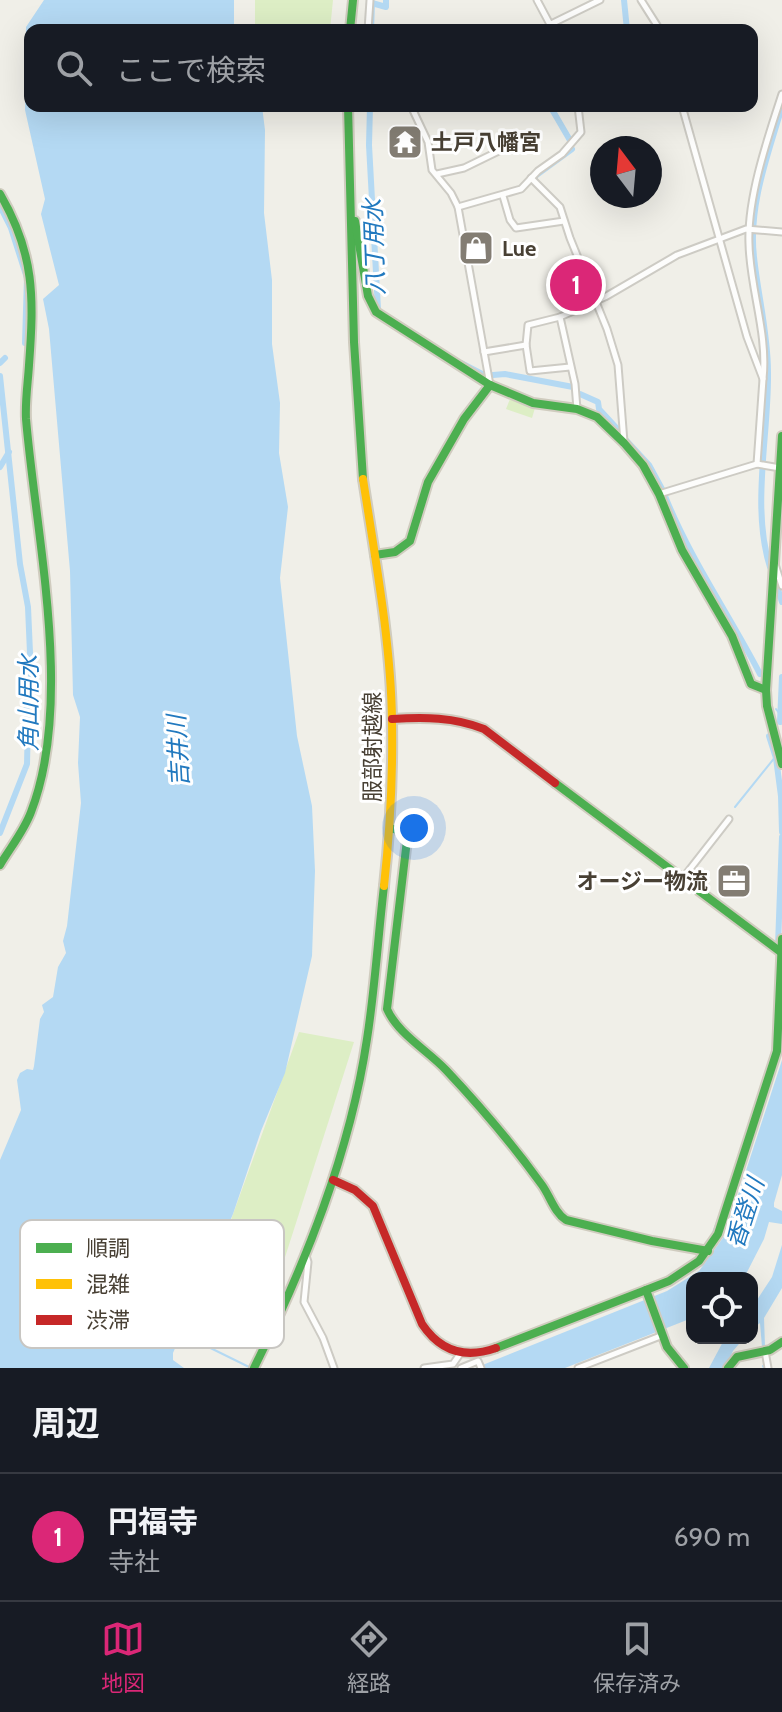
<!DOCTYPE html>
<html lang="ja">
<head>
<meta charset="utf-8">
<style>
	:root { --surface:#171b24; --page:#20242c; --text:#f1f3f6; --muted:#9ea1a6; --line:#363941; --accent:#db2777 }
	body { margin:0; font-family:Cabin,"Noto Sans JP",sans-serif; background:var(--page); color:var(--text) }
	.controls { position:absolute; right:24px; bottom:24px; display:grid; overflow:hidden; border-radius:16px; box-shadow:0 8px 32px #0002 }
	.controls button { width:72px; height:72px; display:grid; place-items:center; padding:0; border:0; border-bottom:2px solid var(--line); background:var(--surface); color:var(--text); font:40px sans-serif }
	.compass { position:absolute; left:590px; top:136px; width:72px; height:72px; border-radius:50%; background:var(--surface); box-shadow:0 8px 32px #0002; rotate:344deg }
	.you { position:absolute; left:414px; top:828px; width:28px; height:28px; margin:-20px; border:6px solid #fff; border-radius:50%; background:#1a73e8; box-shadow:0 0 0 12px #1a73e833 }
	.badge { display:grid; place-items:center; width:52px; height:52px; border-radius:50%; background:var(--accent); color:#fff; font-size:26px; font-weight:700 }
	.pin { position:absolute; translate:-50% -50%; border:4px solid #fff; box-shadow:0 2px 8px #0006 }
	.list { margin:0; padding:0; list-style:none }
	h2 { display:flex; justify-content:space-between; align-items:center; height:104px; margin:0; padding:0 32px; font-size:34px }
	h2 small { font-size:26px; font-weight:400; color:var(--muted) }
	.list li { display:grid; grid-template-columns:52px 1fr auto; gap:24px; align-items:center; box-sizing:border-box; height:128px; padding:0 32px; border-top:2px solid var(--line) }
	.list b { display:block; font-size:30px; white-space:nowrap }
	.list p { margin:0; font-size:26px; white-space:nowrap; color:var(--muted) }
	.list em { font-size:26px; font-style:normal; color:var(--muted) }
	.icon { flex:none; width:44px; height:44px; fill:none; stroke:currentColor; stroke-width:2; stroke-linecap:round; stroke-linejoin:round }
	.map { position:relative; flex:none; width:782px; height:1368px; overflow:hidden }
	.search { position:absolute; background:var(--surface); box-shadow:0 8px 32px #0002; left:24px; right:24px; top:24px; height:88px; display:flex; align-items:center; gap:20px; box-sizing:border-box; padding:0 28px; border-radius:16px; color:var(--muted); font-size:30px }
	.sheet { height:232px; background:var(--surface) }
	nav { display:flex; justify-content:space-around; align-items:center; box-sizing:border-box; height:112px; border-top:2px solid var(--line); background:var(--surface); font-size:22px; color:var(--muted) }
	nav a { display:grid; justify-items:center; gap:4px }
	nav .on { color:var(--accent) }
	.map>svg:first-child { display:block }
	.green { fill:#ddeec5 }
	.water { fill:#b4d9f3 }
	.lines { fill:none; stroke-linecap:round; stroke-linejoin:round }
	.stream { stroke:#b4d9f3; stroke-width:2 }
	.canal { stroke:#b4d9f3; stroke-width:6 }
	.street-casing { stroke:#cdcbc4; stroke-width:9 }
	.fast-casing { stroke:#d0ccbf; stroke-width:12 }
	.slow-casing { stroke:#d0ccbf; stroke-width:12 }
	.jam-casing { stroke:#d0ccbf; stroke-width:12 }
	.street { stroke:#fdfdfc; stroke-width:5 }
	.fast { stroke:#4caf50; stroke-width:8 }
	.slow { stroke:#ffc107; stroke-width:8 }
	.jam { stroke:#c62828; stroke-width:8 }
	.labels { text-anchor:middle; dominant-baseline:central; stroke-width:6; stroke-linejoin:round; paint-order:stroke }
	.poi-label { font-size:22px; font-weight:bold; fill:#484034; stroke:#fff; text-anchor:start }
	.street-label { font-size:22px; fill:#484034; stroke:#fff }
	.water-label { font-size:24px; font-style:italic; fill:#2179bf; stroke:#fff }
	.key { fill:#fff; stroke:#c8c6c2; stroke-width:2 }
	.key-label { font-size:22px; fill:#484034 }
</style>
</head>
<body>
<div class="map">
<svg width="782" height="1368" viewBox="0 0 782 1368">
	<rect width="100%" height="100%" fill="#f0efe8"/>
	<!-- green -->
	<g class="green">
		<polygon points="255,0 333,0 330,30 255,30"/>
		<polygon points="510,399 535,408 532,418 506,409"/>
		<polygon points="299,1032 354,1042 279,1276 220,1250"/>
	</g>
	<!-- water -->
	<g class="water">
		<polygon points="44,0 234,0 234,30 30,30 30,106 262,106 265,130 264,213 272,280 272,344 280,403 279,453 288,507 280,578 297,736 312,806 315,871 312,956 285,1073 261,1131 233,1214 173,1353 173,1360 184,1368 0,1368 0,1160 21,1110 17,1080 20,1073 27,1069 33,1070 34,1066 40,1019 44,1012 42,1005 53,997 58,967 66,953 63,941 67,926 81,803 78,763 80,717 73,695 70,571 49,329 43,299 59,285 41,214 45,199 25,110 26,27"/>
		<polygon points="782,1060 782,1175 774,1203 774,1207 782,1211 782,1224 769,1222 764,1239 744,1278 692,1278 692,1318 565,1368 475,1368 667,1291 699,1271 725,1235"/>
		<polygon points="782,1245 782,1288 764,1318 765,1346 762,1347 760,1323 752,1329 752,1302 755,1303 772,1277"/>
		<polygon points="725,1338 744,1338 733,1351 725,1368 709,1368"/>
	</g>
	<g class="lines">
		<!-- stream -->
		<g class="stream">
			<polyline points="776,709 779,713"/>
			<polyline points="735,807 776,756"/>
			<polyline points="773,1054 777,1013"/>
			<polyline points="711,1238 731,1184"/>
			<polyline points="190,1309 261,1343"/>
			<polyline points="180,1333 249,1367"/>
			<polyline points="763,1366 764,1368"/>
		</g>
		<!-- canal -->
		<g class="canal">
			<polyline points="624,0 627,30"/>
			<polyline points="371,30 372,3 386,7 386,0"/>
			<polyline points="370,106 369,145 378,309"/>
			<polyline points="550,106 571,142"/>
			<polyline points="538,185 535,181 535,176 572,149"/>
			<polyline points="0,206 11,228 27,278 25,343"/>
			<polyline points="0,363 5,358"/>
			<polyline points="461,363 484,375"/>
			<polyline points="493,375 505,374 573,387"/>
			<polyline points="0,376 20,564 28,607 31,676 26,701 28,722 27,764 0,833"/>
			<polyline points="580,394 598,402 599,409 622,434"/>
			<polyline points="625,439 649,465 662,489"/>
			<polyline points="0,467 9,452"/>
			<path d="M665 496C690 559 729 614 760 674"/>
			<path d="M770 567C751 507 769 434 768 372 768 333 758 296 754 257 748 207 768 154 782 107"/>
			<polyline points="777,586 782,602"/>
			<polyline points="780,722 782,677"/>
			<polyline points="769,736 776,758 781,796 782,832"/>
			<polyline points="778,945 782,837"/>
		</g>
		<defs>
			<g id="street">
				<polyline points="537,0 553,30"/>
				<polyline points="641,0 660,30"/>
				<polyline points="551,24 600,0"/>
				<polyline points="368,30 370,0"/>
				<polyline points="411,106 428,142 432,170 451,193 458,207 490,385"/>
				<polyline points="682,106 747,337 763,379 757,464"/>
				<polyline points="437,174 464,168 507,147"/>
				<polyline points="531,178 560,207 570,238 607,329 618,365 624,442"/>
				<polyline points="503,196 510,220 516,228 564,221"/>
				<polyline points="458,207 521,189 538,171 562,154 581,132 578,106"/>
				<polyline points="560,317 528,325 526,345 530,371 570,367"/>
				<polyline points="484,352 526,345"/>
				<path d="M763 379C768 333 750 289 749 244 747 198 768 137 782 94"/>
				<polyline points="577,409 575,384 560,317 605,297 677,255 746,229 782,232"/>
				<polyline points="659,494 757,464 780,468"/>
				<polyline points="775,564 782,586"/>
				<polyline points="683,878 729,819"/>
				<polyline points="305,1252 308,1262 304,1302 323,1338 334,1368"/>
				<polyline points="765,1351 768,1368"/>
				<polyline points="424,1368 453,1364 460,1354"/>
				<polyline points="461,1368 478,1361 481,1368"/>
				<polyline points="578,1368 663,1335"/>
			</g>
			<g id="fast">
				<polyline points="350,30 353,0"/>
				<polyline points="348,106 354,342 363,479"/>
				<path d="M0 194C35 254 34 298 29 365 28 382 25 401 26 419 36 537 74 701 31 812 24 831 10 848 0 865"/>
				<polyline points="355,221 368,296 376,312 490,385 533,403 577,409 597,417 624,443 643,465 659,494 682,550 732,636 751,684 766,690"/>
				<polyline points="782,436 766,690 767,706 782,764"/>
				<polyline points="375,555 395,552 410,541 428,482 464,419 490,385"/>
				<polyline points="555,783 782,953"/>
				<path d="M390 828 404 832 407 840 387 1009C398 1034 427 1050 446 1070 480 1106 513 1145 542 1185 550 1196 554 1212 566 1220L652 1241 708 1251"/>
				<polyline points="496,1348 646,1290"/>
				<path d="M254 1368C305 1265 350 1153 367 1039 375 988 378 937 384 886"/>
				<polyline points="684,1368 667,1347 646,1290 669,1281 699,1261 718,1234 777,1051 782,939"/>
				<polyline points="728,1368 737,1357 770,1350 782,1342"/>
			</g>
			<path id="slow" d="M363 479C375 557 391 643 392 721 393 777 390 831 384 886"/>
			<g id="jam">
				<path d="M392 719C424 717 454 717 484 729L555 783"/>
				<path d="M333 1180 355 1190 373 1206 422 1324C440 1351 465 1359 496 1348"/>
			</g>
		</defs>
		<!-- street casing -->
		<use href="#street" class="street-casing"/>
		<!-- fast casing -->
		<use href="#fast" class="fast-casing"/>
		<!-- slow casing -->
		<use href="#slow" class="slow-casing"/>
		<!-- jam casing -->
		<use href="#jam" class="jam-casing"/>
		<!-- street -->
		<use href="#street" class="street"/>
		<!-- fast -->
		<use href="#fast" class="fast"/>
		<!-- slow -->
		<use href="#slow" class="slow"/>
		<!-- jam -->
		<use href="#jam" class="jam"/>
	</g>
	<!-- icons -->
	<defs>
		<symbol id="temple-square" viewBox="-11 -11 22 22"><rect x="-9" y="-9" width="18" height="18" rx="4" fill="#837d73" stroke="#fff"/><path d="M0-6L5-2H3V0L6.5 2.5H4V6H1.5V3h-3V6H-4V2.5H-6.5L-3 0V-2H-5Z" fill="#fff"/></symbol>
		<symbol id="shop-square" viewBox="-11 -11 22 22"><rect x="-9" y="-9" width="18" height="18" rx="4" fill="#837d73" stroke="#fff"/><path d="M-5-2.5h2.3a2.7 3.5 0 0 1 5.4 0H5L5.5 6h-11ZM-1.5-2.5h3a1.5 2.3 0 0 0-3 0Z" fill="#fff"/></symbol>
		<symbol id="office-square" viewBox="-11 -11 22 22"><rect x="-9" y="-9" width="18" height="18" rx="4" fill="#837d73" stroke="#fff"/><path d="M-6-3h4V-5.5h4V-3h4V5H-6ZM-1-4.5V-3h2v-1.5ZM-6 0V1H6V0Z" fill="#fff"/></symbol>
	</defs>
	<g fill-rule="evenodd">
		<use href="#temple-square" x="385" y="122" width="40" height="40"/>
		<use href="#shop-square" x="456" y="228" width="40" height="40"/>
		<use href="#office-square" x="714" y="861" width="40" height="40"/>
	</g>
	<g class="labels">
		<!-- poi labels -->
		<g class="poi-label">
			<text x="431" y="142">土戸八幡宮</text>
			<text x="502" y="248">Lue</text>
			<text x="708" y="881" text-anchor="end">オージー物流</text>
		</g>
		<!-- street labels -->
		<g class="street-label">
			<text transform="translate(372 747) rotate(-90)">服部射越線</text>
		</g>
		<!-- water labels -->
		<g class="water-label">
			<text transform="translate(374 247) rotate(-92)">八丁用水</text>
			<text transform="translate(28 703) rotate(-90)">角山用水</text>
			<text transform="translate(178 751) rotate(-93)">吉井川</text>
			<text transform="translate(745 1213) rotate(-72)">香登川</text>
		</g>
	</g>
	<!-- legend -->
	<rect x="20" y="1220" width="264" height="128" rx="12" class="key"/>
	<rect x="36" y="1243" width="36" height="10" fill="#4caf50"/>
	<rect x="36" y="1279" width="36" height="10" fill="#ffc107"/>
	<rect x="36" y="1315" width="36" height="10" fill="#c62828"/>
	<g class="key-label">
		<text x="86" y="1256">順調</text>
		<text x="86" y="1292">混雑</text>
		<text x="86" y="1328">渋滞</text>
	</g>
</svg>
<div class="controls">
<button><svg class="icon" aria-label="locate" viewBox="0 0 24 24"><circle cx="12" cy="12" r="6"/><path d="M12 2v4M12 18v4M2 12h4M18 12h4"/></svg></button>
</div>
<svg class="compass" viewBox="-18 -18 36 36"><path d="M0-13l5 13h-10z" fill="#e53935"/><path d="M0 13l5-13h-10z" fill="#9ea1a6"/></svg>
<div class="you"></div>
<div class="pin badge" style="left:576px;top:285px">1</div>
<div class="search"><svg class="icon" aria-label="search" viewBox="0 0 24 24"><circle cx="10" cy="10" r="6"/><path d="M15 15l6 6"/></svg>ここで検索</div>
</div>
<section class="sheet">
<h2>周辺<small></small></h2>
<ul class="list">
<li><span class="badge">1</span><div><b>円福寺</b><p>寺社</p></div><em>690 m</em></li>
</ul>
</section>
<nav>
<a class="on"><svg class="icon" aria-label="map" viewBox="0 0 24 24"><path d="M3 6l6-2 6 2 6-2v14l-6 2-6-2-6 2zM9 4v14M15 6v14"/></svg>地図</a>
<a><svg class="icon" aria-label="directions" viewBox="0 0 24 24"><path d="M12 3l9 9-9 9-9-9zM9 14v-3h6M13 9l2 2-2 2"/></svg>経路</a>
<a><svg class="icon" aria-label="saved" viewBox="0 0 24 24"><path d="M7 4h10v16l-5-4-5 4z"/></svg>保存済み</a>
</nav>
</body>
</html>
